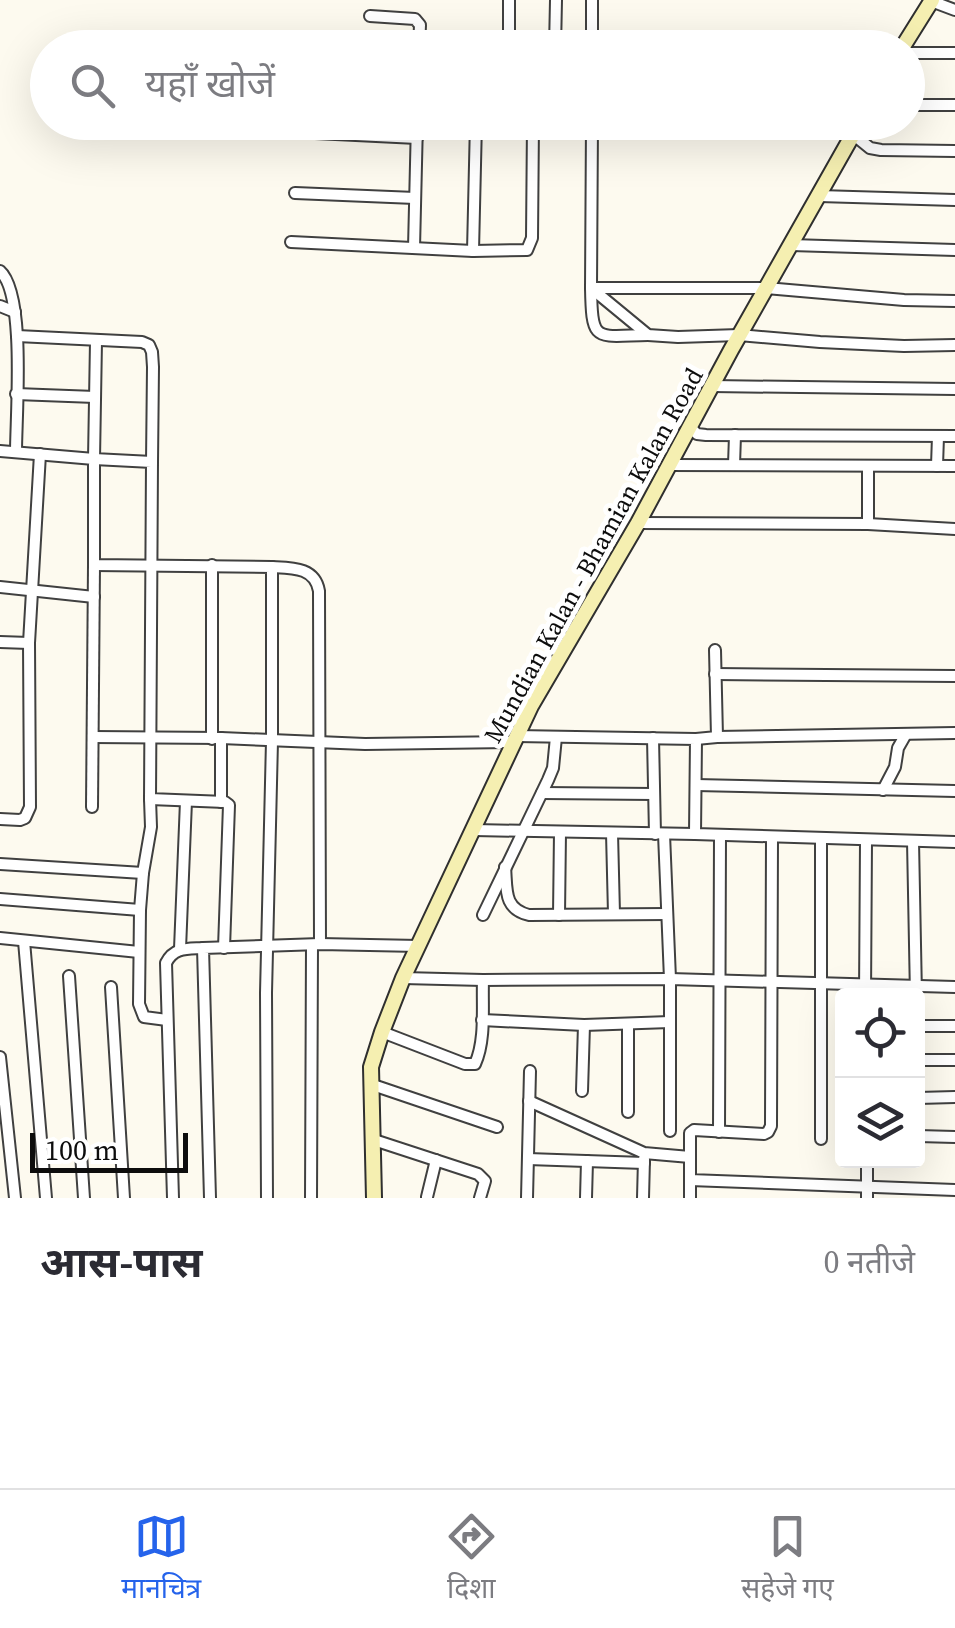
<!DOCTYPE html>
<html lang="hi">
<head>
<meta charset="utf-8">
<style>
	:root { --surface:#fff; --page:#f7f7f7; --text:#2b2b33; --muted:#7c7c81; --line:#e1e1e2; --accent:#2563eb }
	body { margin:0; font-family:"Source Serif 4","Noto Sans Devanagari",serif; background:var(--page); color:var(--text) }
	.controls { position:absolute; right:30px; bottom:30px; display:grid; overflow:hidden; border-radius:10px; box-shadow:0 10px 40px #0002 }
	.controls button { width:90px; height:90px; display:grid; place-items:center; padding:0; border:0; border-bottom:2px solid var(--line); background:var(--surface); color:var(--text); font:50px sans-serif }
	.scale { position:absolute; left:30px; bottom:25px; width:158px; box-sizing:border-box; padding-left:10px; border:5px solid #0d0d0d; border-top:0; font-size:28px; line-height:35px; white-space:nowrap; color:#0d0d0d; -webkit-text-stroke:8px #fff; paint-order:stroke }
	.list { margin:0; padding:0; list-style:none }
	h2 { display:flex; justify-content:space-between; align-items:center; height:130px; margin:0; padding:0 40px; font-size:42px }
	h2 small { font-size:32px; font-weight:400; color:var(--muted) }
	.icon { flex:none; width:55px; height:55px; fill:none; stroke:currentColor; stroke-width:2; stroke-linecap:round; stroke-linejoin:round }
	.map { position:relative; flex:none; width:955px; height:1198px; overflow:hidden }
	.search { position:absolute; background:var(--surface); box-shadow:0 10px 40px #0002; left:30px; right:30px; top:30px; height:110px; display:flex; align-items:center; gap:25px; box-sizing:border-box; padding:0 35px; border-radius:55px; color:var(--muted); font-size:38px }
	.sheet { height:290px; background:var(--surface) }
	nav { display:flex; justify-content:space-around; align-items:center; box-sizing:border-box; height:140px; border-top:2px solid var(--line); background:var(--surface); font-size:28px; color:var(--muted) }
	nav a { display:grid; justify-items:center; gap:5px }
	nav .on { color:var(--accent) }
	.map>svg:first-child { display:block }
	.lines { fill:none; stroke-linecap:round; stroke-linejoin:round }
	.street-casing { stroke:#404040; stroke-width:14 }
	.secondary-casing { stroke:#2f2f2f; stroke-width:18 }
	.street { stroke:#fff; stroke-width:10 }
	.secondary { stroke:#f5efb1; stroke-width:14 }
	.labels { text-anchor:middle; dominant-baseline:central; stroke-width:10; stroke-linejoin:round; paint-order:stroke }
	.street-label { font-size:25px; fill:#0d0d0d; stroke:#fff }
</style>
</head>
<body>
<div class="map">
<svg width="955" height="1198" viewBox="0 0 955 1198">
	<rect width="100%" height="100%" fill="#fdfaef"/>
	<g class="lines">
		<defs>
			<g id="street">
				<polyline points="509,0 509,44"/>
				<polyline points="592,0 592,48"/>
				<polyline points="931,1 955,10"/>
				<polyline points="370,16 415,19 420,25 419,48"/>
				<polyline points="555,48 556,0"/>
				<polyline points="908,53 955,53"/>
				<polyline points="908,105 955,105"/>
				<polyline points="592,122 591,288 648,335 678,337 739,335 820,342 904,346 955,345"/>
				<polyline points="315,133 417,138"/>
				<polyline points="854,135 870,148 881,150 955,151"/>
				<polyline points="295,193 415,198"/>
				<polyline points="819,196 955,200"/>
				<polyline points="291,242 473,251 527,250 532,238 533,122"/>
				<polyline points="791,245 955,250"/>
				<polyline points="414,248 417,122"/>
				<polyline points="473,251 476,122"/>
				<path d="M0 271C26 294 16 415 16 452"/>
				<polyline points="0,306 15,312"/>
				<path d="M648 335C595 336 592 344 591 288H766L904 300 955 301"/>
				<polyline points="17,336 142,342 149,345 152,352 153,367 152,462"/>
				<polyline points="96,341 94,459 152,462 150,799 225,802 229,805 224,948"/>
				<polyline points="712,386 955,389"/>
				<polyline points="16,394 95,397"/>
				<polyline points="689,426 697,434 706,435 955,436"/>
				<polyline points="0,451 94,459 94,565 272,567 272,741 266,993 267,1198"/>
				<polyline points="668,465 955,466"/>
				<polyline points="734,465 735,435"/>
				<polyline points="868,466 868,524"/>
				<polyline points="937,466 938,436"/>
				<polyline points="638,523 868,524 955,529"/>
				<path d="M272 567C292 568 315 567 319 591L320 944"/>
				<polyline points="0,587 94,597"/>
				<polyline points="0,642 29,643"/>
				<polyline points="715,674 955,676"/>
				<polyline points="516,736 696,739 695,834 955,842"/>
				<polyline points="93,737 221,738 365,744 513,742"/>
				<polyline points="717,737 955,733"/>
				<polyline points="653,738 655,834"/>
				<polyline points="212,739 212,565"/>
				<polyline points="696,739 717,737 715,650"/>
				<polyline points="696,785 955,791"/>
				<polyline points="883,790 895,767 898,748 906,734"/>
				<polyline points="542,793 654,794"/>
				<polyline points="150,799 151,827 143,873 140,910 139,1004 144,1017 167,1020"/>
				<polyline points="221,802 221,738"/>
				<polyline points="92,807 94,565"/>
				<polyline points="0,819 20,820 25,818 30,807 29,643 40,454"/>
				<polyline points="474,830 695,834"/>
				<polyline points="612,833 614,914"/>
				<polyline points="664,834 670,979 670,1131"/>
				<polyline points="772,838 771,1126 768,1132 764,1134 694,1130 690,1133 690,1180 955,1190"/>
				<polyline points="913,841 916,996"/>
				<polyline points="0,864 143,873"/>
				<path d="M505 867C507 889 503 909 529 915L667 914"/>
				<polyline points="0,899 140,910"/>
				<polyline points="483,915 548,780 553,768 556,737"/>
				<polyline points="559,915 560,832"/>
				<polyline points="0,938 139,952"/>
				<polyline points="24,941 46,1198"/>
				<polyline points="180,949 186,801"/>
				<polyline points="69,976 84,1198"/>
				<polyline points="403,978 483,980 670,979 955,987"/>
				<polyline points="111,987 124,1198"/>
				<polyline points="865,996 866,841"/>
				<polyline points="482,1020 584,1025 670,1022"/>
				<polyline points="628,1025 628,1112"/>
				<polyline points="918,1026 955,1026"/>
				<path d="M382 1032 465 1064H475C486 1040 482 1006 483 980"/>
				<polyline points="0,1057 15,1198"/>
				<polyline points="918,1060 955,1060"/>
				<polyline points="370,1084 497,1127"/>
				<polyline points="582,1091 584,1025"/>
				<polyline points="918,1098 955,1097"/>
				<polyline points="529,1101 644,1153 690,1157"/>
				<polyline points="719,1132 720,835"/>
				<polyline points="918,1136 955,1137"/>
				<polyline points="821,1139 821,839"/>
				<polyline points="374,1140 478,1174 485,1181 480,1198"/>
				<polyline points="528,1159 644,1163"/>
				<polyline points="690,1180 690,1198"/>
				<polyline points="427,1197 436,1160"/>
				<path d="M173 1198 166 963C174 947 187 949 203 948"/>
				<polyline points="210,1198 203,948 320,944 419,946"/>
				<polyline points="311,1198 312,945"/>
				<polyline points="527,1198 530,1071"/>
				<polyline points="586,1198 587,1161"/>
				<polyline points="643,1198 644,1159"/>
				<polyline points="867,1198 867,1160"/>
			</g>
			<g id="secondary">
				<polyline points="902,48 932,0"/>
				<polyline points="374,1198 371,1067 382,1032 403,978 531,706 638,523 731,350 860,122"/>
			</g>
		</defs>
		<!-- street casing -->
		<use href="#street" class="street-casing"/>
		<!-- secondary casing -->
		<use href="#secondary" class="secondary-casing"/>
		<!-- street -->
		<use href="#street" class="street"/>
		<!-- secondary -->
		<use href="#secondary" class="secondary"/>
	</g>
	<g class="labels">
		<!-- street labels -->
		<g class="street-label">
			<text transform="translate(593 555) rotate(-61)">Mundian Kalan - Bhamian Kalan Road</text>
		</g>
	</g>
</svg>
<div class="controls">
<button><svg class="icon" aria-label="locate" viewBox="0 0 24 24"><circle cx="12" cy="12" r="6"/><path d="M12 2v4M12 18v4M2 12h4M18 12h4"/></svg></button>
<button><svg class="icon" aria-label="layers" viewBox="0 0 24 24"><path d="M12 4l9 5-9 5-9-5zM3 14l9 5 9-5"/></svg></button>
</div>
<div class="scale">100 m</div>
<div class="search"><svg class="icon" aria-label="search" viewBox="0 0 24 24"><circle cx="10" cy="10" r="6"/><path d="M15 15l6 6"/></svg>यहाँ खोजें</div>
</div>
<section class="sheet">
<h2>आस-पास<small>0 नतीजे</small></h2>
<ul class="list">
</ul>
</section>
<nav>
<a class="on"><svg class="icon" aria-label="map" viewBox="0 0 24 24"><path d="M3 6l6-2 6 2 6-2v14l-6 2-6-2-6 2zM9 4v14M15 6v14"/></svg>मानचित्र</a>
<a><svg class="icon" aria-label="directions" viewBox="0 0 24 24"><path d="M12 3l9 9-9 9-9-9zM9 14v-3h6M13 9l2 2-2 2"/></svg>दिशा</a>
<a><svg class="icon" aria-label="saved" viewBox="0 0 24 24"><path d="M7 4h10v16l-5-4-5 4z"/></svg>सहेजे गए</a>
</nav>
</body>
</html>
